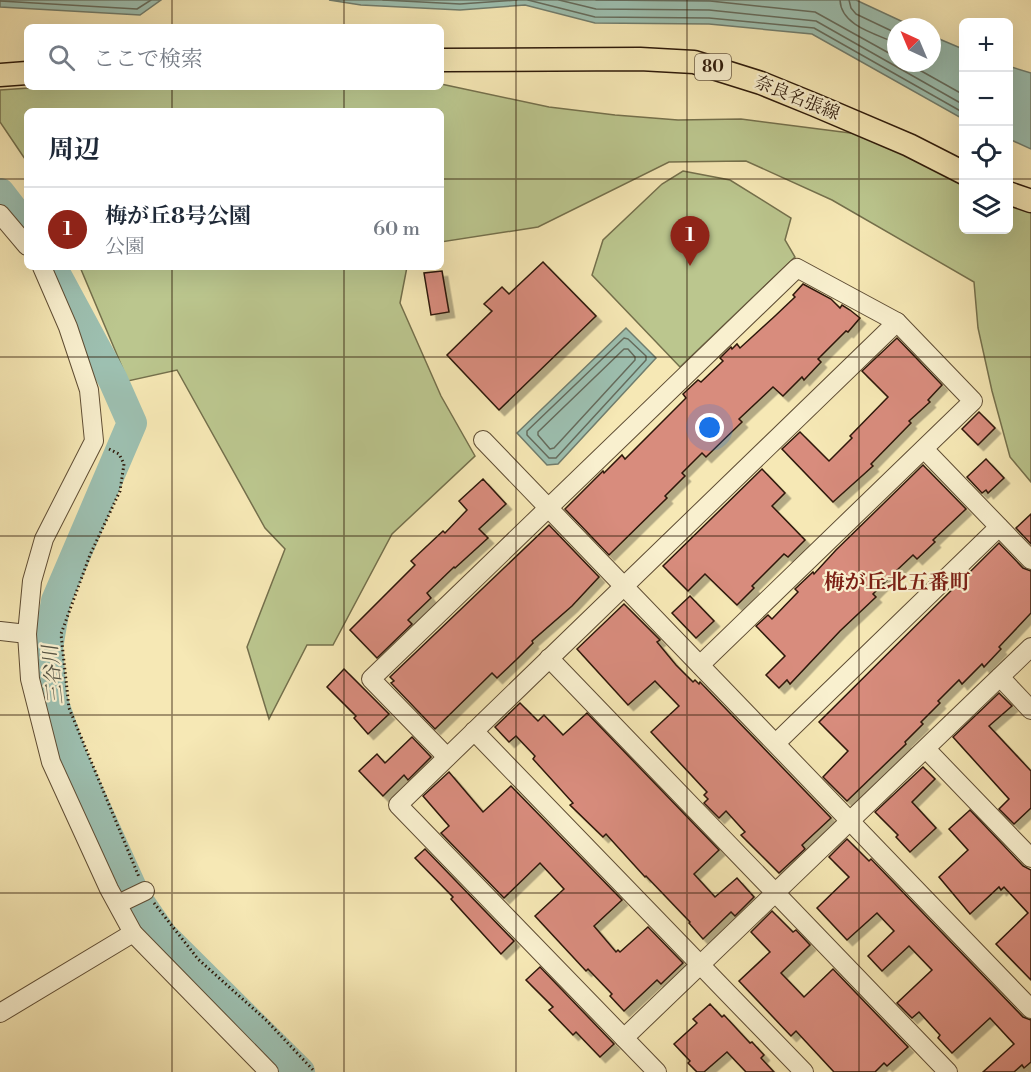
<!DOCTYPE html>
<html lang="ja">
<head>
<meta charset="utf-8">
<style>
	:root { --surface:#fff; --page:#f6f6f7; --text:#1f2937; --muted:#747a83; --line:#e0e1e3; --accent:#8f2418 }
	body { margin:0; font-family:"Libre Bodoni","Noto Serif JP",serif; background:var(--page); color:var(--text) }
	.controls { position:absolute; right:18px; top:18px; display:grid; overflow:hidden; border-radius:9px; box-shadow:0 6px 24px #0002 }
	.controls button { width:54px; height:54px; display:grid; place-items:center; padding:0; border:0; border-bottom:2px solid var(--line); background:var(--surface); color:var(--text); font:30px sans-serif }
	.compass { position:absolute; left:887px; top:18px; width:54px; height:54px; border-radius:50%; background:var(--surface); box-shadow:0 6px 24px #0002; rotate:316deg }
	.you { position:absolute; left:710px; top:428px; width:21px; height:21px; margin:-15px; border:4px solid #fff; border-radius:50%; background:#1a73e8; box-shadow:0 0 0 9px #1a73e833 }
	.badge { display:grid; place-items:center; width:39px; height:39px; border-radius:50%; background:var(--accent); color:#fff; font-size:20px; font-weight:700 }
	.pin { position:absolute; translate:-50% -50px; filter:drop-shadow(0 2px 3px #0008) }
	.pin::after { content:''; position:absolute; top:32px; width:21px; height:18px; background:inherit; clip-path:polygon(0 0,100% 0,50% 100%) }
	.list { margin:0; padding:0; list-style:none }
	h2 { display:flex; justify-content:space-between; align-items:center; height:78px; margin:0; padding:0 24px; font-size:26px }
	h2 small { font-size:20px; font-weight:400; color:var(--muted) }
	.list li { display:grid; grid-template-columns:39px 1fr auto; gap:18px; align-items:center; box-sizing:border-box; height:84px; padding:0 24px; border-top:2px solid var(--line) }
	.list b { display:block; font-size:22px; white-space:nowrap }
	.list p { margin:0; font-size:20px; white-space:nowrap; color:var(--muted) }
	.list em { font-size:20px; font-style:normal; color:var(--muted) }
	.icon { flex:none; width:33px; height:33px; fill:none; stroke:currentColor; stroke-width:2; stroke-linecap:round; stroke-linejoin:round }
	.map { position:relative; flex:none; width:1031px; height:1072px; overflow:hidden }
	.search { position:absolute; background:var(--surface); box-shadow:0 6px 24px #0002; left:24px; top:24px; width:420px; height:66px; display:flex; align-items:center; gap:15px; box-sizing:border-box; padding:0 21px; border-radius:9px; color:var(--muted); font-size:22px }
	.panel { position:absolute; background:var(--surface); box-shadow:0 6px 24px #0002; left:24px; top:108px; width:420px; height:162px; border-radius:9px }
	.map>svg:first-child { display:block }
	.green { fill:#bbc68e; stroke:#74704c; stroke-width:1.5 }
	.water { fill:#9dc0b1; stroke:#707d6e; stroke-width:1.5 }
	.lines { fill:none; stroke-linecap:round; stroke-linejoin:round }
	.shore { stroke:#656c5d; stroke-width:1.5 }
	.river { stroke:#9dc0b1; stroke-width:30 }
	.building { fill:#d88c7d; stroke:#2d1909; stroke-width:1.5; filter:url(#shadow) }
	.minor-casing { stroke:#5f4d34; stroke-width:20 }
	.major-casing { stroke:#2d1909; stroke-width:25 }
	.path { stroke:#2d1909; stroke-width:3; stroke-dasharray:1.5 3; stroke-linecap:butt }
	.minor { stroke:#f9f0cf; stroke-width:18 }
	.major { stroke:#f6e8b5; stroke-width:22 }
	.grid { fill:none; stroke:#2d1909; stroke-width:1.5; stroke-opacity:0.55 }
	.labels { text-anchor:middle; dominant-baseline:central; stroke-width:4.5; stroke-linejoin:round; paint-order:stroke }
	.shield { fill:#f9f0cf; stroke:#6a5a44; stroke-width:1.5 }
	.shield-label { font-size:16px; font-weight:bold; fill:#2d1909 }
	.street-label { font-size:18px; fill:#2d1909; stroke:#f9f0cf }
	.water-label { font-size:20px; font-style:italic; fill:#545344; stroke:#f9f0cf }
	.quarter-label { font-size:21px; font-weight:bold; fill:#7a1f14; stroke:#f9f0cf }
</style>
</head>
<body>
<div class="map">
<svg width="1031" height="1072" viewBox="0 0 1031 1072">
	<defs>
		<filter id="shadow"><feDropShadow dx="5.5" dy="5.5" stdDeviation="0" flood-color="#0004"/></filter>
	</defs>
	<rect width="100%" height="100%" fill="#f6e8b5"/>
	<filter id="stains"><feTurbulence type="fractalNoise" baseFrequency=".00333" numOctaves="4"/><feColorMatrix values="0 0 0 0 .2 0 0 0 0 .09 0 0 0 0 .02 0 0 0 .5 -.17"/></filter>
	<radialGradient id="worn" r=".72"><stop offset=".6" stop-color="#630" stop-opacity="0"/><stop offset="1" stop-color="#630" stop-opacity=".3"/></radialGradient>
	<!-- green -->
	<g class="green">
		<polygon points="441,84 549,107 615,115 678,120 741,119 866,135 963,178 964,230 1008,230 1009,197 1031,207 1031,482 1010,457 992,391 978,328 974,282 832,200 746,161 669,162 538,227 441,242 441,111 27,111 27,162 0,122 0,90 43,87 441,87"/>
		<polygon points="683,171 730,180 791,218 785,240 795,257 680,367 592,275 603,240 662,184"/>
		<polygon points="80,267 407,267 400,303 441,396 475,456 392,534 333,645 307,645 269,719 247,647 285,549 265,528 177,370 128,381"/>
	</g>
	<!-- water -->
	<g class="water">
		<polygon points="0,0 161,0 140,15 0,7"/>
		<polygon points="329,0 856,0 914,27 896,27 896,63 932,63 932,36 963,49 963,119 812,34 709,24 595,23 525,5 460,10 361,5"/>
		<polygon points="1008,66 1031,73 1031,149 1009,139"/>
		<polygon points="626,328 656,358 558,464 547,465 517,433"/>
	</g>
	<g class="lines">
		<!-- shore -->
		<g class="shore">
			<polyline points="383,0 460,4 517,0"/>
			<polyline points="528,0 595,17 709,18 814,28 964,113"/>
			<polyline points="559,0 596,9 709,10 816,21 964,105"/>
			<polyline points="596,0 710,1 815,12 896,57"/>
			<path d="M840 0C841 26 876 34 896 43"/>
			<polyline points="849,0 851,8 856,14 896,33"/>
			<polyline points="0,1 137,9 151,0"/>
			<polyline points="907,63 964,95"/>
			<polygon points="624,338 628,339 646,356 646,360 556,458 549,458 527,435 527,431"/>
			<polygon points="624,349 628,349 635,357 635,360 554,448 550,449 538,435 538,432"/>
		</g>
		<!-- river -->
		<g class="river">
			<polyline points="0,193 27,228"/>
			<polyline points="52,267 113,380 132,423 56,601 48,648 52,698 72,755 136,897 163,936 300,1072"/>
		</g>
	</g>
	<!-- building -->
	<g class="building">
		<polygon points="543,262 596,316 499,410 447,355 492,311 484,304 502,287 509,294"/>
		<polygon points="442,271 449,312 431,315 424,273"/>
		<polygon points="803,284 831,299 840,308 842,305 850,310 860,318 848,332 846,331 818,359 821,362 804,380 802,377 783,396 773,387 739,419 742,422 706,457 702,453 682,473 685,476 665,496 667,498 609,555 565,509 603,471 604,473 622,455 625,459 686,398 683,394 698,380 701,382 723,361 720,358 731,347 732,349 737,344 740,348 775,316 795,297 793,295"/>
		<polygon points="897,338 942,385 928,400 930,402 909,421 911,423 871,464 873,466 833,502 782,449 800,432 829,461 852,438 850,436 888,397 862,371"/>
		<polygon points="979,412 995,428 978,445 962,429"/>
		<polygon points="986,459 1004,478 988,493 986,490 982,493 967,477"/>
		<polygon points="923,465 966,509 933,540 935,542 917,559 913,555 895,572 873,594 876,597 840,631 790,684 787,680 779,688 766,675 785,656 756,626 768,615 772,619 798,592 795,589 813,572 814,574 836,550"/>
		<polygon points="762,469 785,493 772,506 805,540 788,557 784,554 752,586 754,588 737,605 705,574 688,591 663,566"/>
		<polygon points="483,479 506,504 479,529 488,538 455,568 454,567 427,593 431,598 408,620 412,624 377,658 350,630 415,565 411,561 443,531 445,533 467,510 459,501"/>
		<polygon points="1031,514 1031,544 1016,528"/>
		<polygon points="549,525 599,577 572,606 532,641 533,643 516,660 497,678 492,673 435,729 391,683 394,681 390,677"/>
		<polygon points="999,543 1023,568 1031,571 1031,613 999,647 1001,649 984,667 982,664 962,684 959,680 938,701 940,703 921,722 923,724 905,742 906,744 847,801 823,777 848,751 819,722"/>
		<polygon points="690,596 714,621 696,638 672,613"/>
		<polygon points="624,604 660,640 657,642 676,665 693,682 695,680 699,684 700,682 831,818 802,845 805,849 779,873 741,835 745,832 726,811 719,818 704,803 708,799 704,795 707,792 651,732 679,706 655,681 628,705 577,649"/>
		<polygon points="344,669 389,714 368,734 354,718 356,716 327,687"/>
		<polygon points="999,693 1012,706 989,726 1031,771 1031,808 1014,824 999,809 1009,799 953,737"/>
		<polygon points="520,703 538,721 544,715 563,735 587,713 719,850 694,874 715,897 737,878 754,897 735,916 731,912 703,939 689,923 690,922 646,876 645,877 606,834 603,837 570,805 573,803 533,759 535,756 516,736 509,742 495,727"/>
		<polygon points="412,737 431,757 408,780 404,775 383,796 359,771 377,754 385,763"/>
		<polygon points="923,767 935,779 912,802 936,828 910,852 896,837 898,835 875,812"/>
		<polygon points="449,772 483,812 511,786 622,900 594,926 616,952 618,950 620,952 648,927 683,963 661,984 657,980 624,1011 610,996 612,994 588,969 586,971 535,916 564,889 540,863 504,898 441,833 449,826 423,796"/>
		<polygon points="970,810 1023,866 1031,870 1031,980 996,944 1028,913 1004,887 1001,890 999,887 970,914 939,877 968,850 949,829"/>
		<polygon points="847,839 869,861 871,859 1023,1017 1031,1020 1031,1062 1024,1068 1022,1065 1014,1072 983,1072 1014,1044 990,1018 952,1053 938,1038 940,1035 919,1012 912,1018 897,1003 932,970 909,946 882,971 868,956 894,931 877,913 847,940 817,908 849,877 829,857"/>
		<polygon points="425,849 514,941 501,954 451,899 453,897 415,858"/>
		<polygon points="772,911 793,932 796,930 810,945 781,973 804,997 833,969 908,1047 887,1066 884,1063 875,1072 834,1072 796,1031 791,1036 739,981 770,952 751,932"/>
		<polygon points="540,967 614,1044 600,1057 576,1032 573,1035 549,1010 553,1007 526,980"/>
		<polygon points="710,1004 722,1017 724,1015 750,1043 752,1042 764,1055 761,1058 774,1072 746,1072 727,1052 704,1072 697,1072 688,1063 690,1061 674,1044 697,1023 693,1019"/>
	</g>
	<g class="lines">
		<defs>
			<g id="minor">
				<polyline points="0,214 27,246"/>
				<polyline points="42,267 68,327 89,390 94,441 44,539 32,581 27,634 30,679 51,762 109,889 133,933 269,1072"/>
				<polyline points="483,440 1031,1009"/>
				<polyline points="924,449 1031,560"/>
				<polyline points="0,631 27,634"/>
				<polyline points="549,658 948,1072"/>
				<polyline points="1000,677 1031,710"/>
				<polyline points="474,731 804,1072"/>
				<polyline points="776,743 999,527"/>
				<polyline points="926,749 1031,858"/>
				<polyline points="447,757 371,679 797,268 897,322 973,401 700,665"/>
				<polyline points="118,904 145,891"/>
				<polyline points="0,1013 133,933"/>
				<polyline points="624,1038 1031,647"/>
				<polyline points="657,1072 398,805 897,322"/>
			</g>
			<g id="major">
				<polyline points="441,60 640,59 694,62 761,83 815,105 909,145 964,173"/>
				<polyline points="0,75 27,73"/>
				<polyline points="1008,193 1031,201"/>
			</g>
		</defs>
		<!-- minor casing -->
		<use href="#minor" class="minor-casing"/>
		<!-- major casing -->
		<use href="#major" class="major-casing"/>
		<!-- path -->
		<g class="path">
			<polyline points="109,449 119,454 124,464 120,491 90,555 61,634 69,708 139,877"/>
			<polyline points="154,903 198,959 267,1021 315,1072"/>
		</g>
		<!-- minor -->
		<use href="#minor" class="minor"/>
		<!-- major -->
		<use href="#major" class="major"/>
	</g>
	<!-- grid -->
	<path class="grid" d="M172 0V27M344 0V27M516 0V1072M687 0V1072M859 0V1072M172 87V111M344 87V111M0 179H27M441 179H964M1008 179H1031M172 267V1072M344 267V1072M0 357H1031M0 536H1031M0 715H1031M0 893H1031"/>
	<g class="labels">
		<!-- shield labels -->
		<rect class="shield" x="695" y="54" width="36" height="26" rx="4.5"/>
		<g class="shield-label">
			<text x="713" y="67">80</text>
		</g>
		<!-- street labels -->
		<g class="street-label">
			<text transform="translate(797 98) rotate(22)">奈良名張線</text>
		</g>
		<!-- water labels -->
		<g class="water-label">
			<text transform="translate(54 675) rotate(-96)">三谷川</text>
		</g>
		<!-- quarter labels -->
		<g class="quarter-label">
			<text x="897" y="583">梅が丘北五番町</text>
		</g>
	</g>
	<rect width="100%" height="100%" filter="url(#stains)"/>
	<rect width="100%" height="100%" fill="url(#worn)"/>
</svg>
<div class="controls">
<button>+</button>
<button>−</button>
<button><svg class="icon" aria-label="locate" viewBox="0 0 24 24"><circle cx="12" cy="12" r="6"/><path d="M12 2v4M12 18v4M2 12h4M18 12h4"/></svg></button>
<button><svg class="icon" aria-label="layers" viewBox="0 0 24 24"><path d="M12 4l9 5-9 5-9-5zM3 14l9 5 9-5"/></svg></button>
</div>
<svg class="compass" viewBox="-18 -18 36 36"><path d="M0-13l5 13h-10z" fill="#e53935"/><path d="M0 13l5-13h-10z" fill="#747a83"/></svg>
<div class="you"></div>
<div class="pin badge" style="left:690px;top:266px">1</div>
<div class="search"><svg class="icon" aria-label="search" viewBox="0 0 24 24"><circle cx="10" cy="10" r="6"/><path d="M15 15l6 6"/></svg>ここで検索</div>
<section class="panel">
<h2>周辺<small></small></h2>
<ul class="list">
<li><span class="badge">1</span><div><b>梅が丘8号公園</b><p>公園</p></div><em>60 m</em></li>
</ul>
</section>
</div>
</body>
</html>
